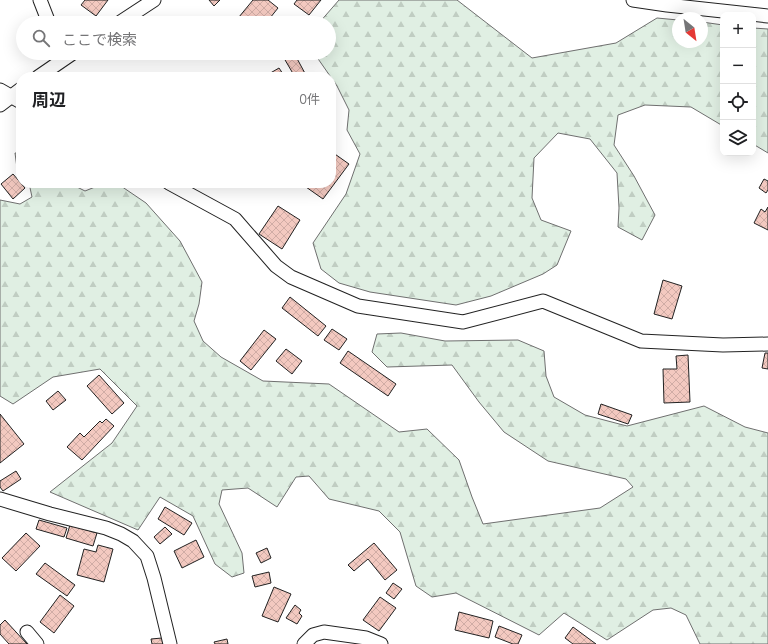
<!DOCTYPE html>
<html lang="ja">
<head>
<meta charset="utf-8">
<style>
	:root { --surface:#fff; --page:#f6f6f6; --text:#202124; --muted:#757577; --line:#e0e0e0 }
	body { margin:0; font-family:Mulish,"Noto Sans JP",sans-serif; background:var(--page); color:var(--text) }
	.controls { position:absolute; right:12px; top:12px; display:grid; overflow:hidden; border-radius:8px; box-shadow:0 4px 16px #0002 }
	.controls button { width:36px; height:36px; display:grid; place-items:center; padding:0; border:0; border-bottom:1px solid var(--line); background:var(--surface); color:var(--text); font:20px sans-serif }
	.compass { position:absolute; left:672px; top:12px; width:36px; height:36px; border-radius:50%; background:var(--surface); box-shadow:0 4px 16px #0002; rotate:150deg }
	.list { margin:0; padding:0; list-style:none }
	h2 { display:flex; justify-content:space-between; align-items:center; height:52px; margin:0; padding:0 16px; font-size:17px }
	h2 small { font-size:13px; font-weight:400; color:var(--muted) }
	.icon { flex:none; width:22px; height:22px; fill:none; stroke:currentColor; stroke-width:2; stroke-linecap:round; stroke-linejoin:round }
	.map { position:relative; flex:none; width:768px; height:644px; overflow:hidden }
	.search { position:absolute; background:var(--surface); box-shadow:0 4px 16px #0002; left:16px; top:16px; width:320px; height:44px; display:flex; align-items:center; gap:10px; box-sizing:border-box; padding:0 14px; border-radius:22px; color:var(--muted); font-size:15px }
	.panel { position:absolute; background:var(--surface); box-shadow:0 4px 16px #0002; left:16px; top:72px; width:320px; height:116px; border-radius:16px }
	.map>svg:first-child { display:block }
	.forest { fill:url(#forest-firs); stroke:#6f6f6f }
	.building { fill:url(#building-cross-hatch); stroke:#222 }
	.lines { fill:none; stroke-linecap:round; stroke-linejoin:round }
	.minor-casing { stroke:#222; stroke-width:15 }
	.minor { stroke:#fff; stroke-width:13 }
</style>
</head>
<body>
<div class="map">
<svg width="768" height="644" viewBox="0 0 768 644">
	<defs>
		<pattern id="forest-firs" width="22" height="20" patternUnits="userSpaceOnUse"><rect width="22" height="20" fill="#e0efe3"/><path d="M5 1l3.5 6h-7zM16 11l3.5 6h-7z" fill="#c0cdc2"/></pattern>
		<pattern id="building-cross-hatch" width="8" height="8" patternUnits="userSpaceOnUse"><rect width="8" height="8" fill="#f3c9c0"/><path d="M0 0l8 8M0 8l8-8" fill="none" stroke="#d0aca5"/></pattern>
	</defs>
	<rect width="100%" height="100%" fill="#fff"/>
	<!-- forest -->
	<g class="forest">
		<polygon points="339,0 457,0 532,58 616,43 657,18 678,20 678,42 702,42 702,22 723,25 723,126 691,107 645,105 618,115 614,145 634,176 655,215 642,240 618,227 619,208 617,173 590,139 558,133 534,158 532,198 541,220 571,231 557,265 543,274 491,296 456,305 370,292 339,283 321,269 313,243 346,194 360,154 347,130 349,110 337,86 314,53 329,53 329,23 319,23"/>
		<polygon points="753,28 768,29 768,153 753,144"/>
		<polygon points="15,153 21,153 21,173 17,168"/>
		<polygon points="29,183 69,183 85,191 100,185 118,184 146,203 180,241 202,282 199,304 194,321 203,341 221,357 263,381 329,384 399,432 427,429 459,460 472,497 483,524 600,508 633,487 626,479 548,461 504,432 479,402 452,365 387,367 372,352 377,334 401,333 445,341 518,340 544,351 546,376 554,397 585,415 627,426 704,406 745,427 768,433 768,644 700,644 686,615 671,608 653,610 607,640 564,613 539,635 456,593 432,597 416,586 400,532 379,511 329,499 309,476 296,477 277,507 248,488 222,490 219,504 242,553 244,573 232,577 215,564 193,516 160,497 138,530 50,492 112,443 137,406 100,369 53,377 13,404 0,396 0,200 20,204 32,197"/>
	</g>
	<!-- building -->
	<g class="building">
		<polygon points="85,0 108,0 96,16 81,5"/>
		<polygon points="209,0 220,0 214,6"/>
		<polygon points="253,0 268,0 278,8 266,23 234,23"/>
		<polygon points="297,0 321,0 309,15 294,4"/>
		<polygon points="281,53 294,53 307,77 295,77"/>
		<polygon points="279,68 285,77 268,77 267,75"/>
		<polygon points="331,136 335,139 331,145"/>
		<polygon points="332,152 349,164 323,199 306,187 309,183 331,183"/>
		<polygon points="13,174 25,188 13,199 1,184"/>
		<polygon points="764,179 768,181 768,190 766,193 759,188"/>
		<polygon points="278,206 300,220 282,249 259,234"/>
		<polygon points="768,207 768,230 754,223 761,209 765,212"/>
		<polygon points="663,280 682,286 672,319 654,314"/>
		<polygon points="290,297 326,326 318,336 282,308"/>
		<polygon points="332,329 347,339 339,350 324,340"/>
		<polygon points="264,330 276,339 251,370 240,361"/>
		<polygon points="286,349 302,361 292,374 276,361"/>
		<polygon points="348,351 396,384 388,396 340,363"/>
		<polygon points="765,353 768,353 768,369 762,368"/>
		<polygon points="688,355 690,402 664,403 663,369 677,369 676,356"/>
		<polygon points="99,375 124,403 112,414 87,386"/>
		<polygon points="58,391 66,400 53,410 46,401"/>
		<polygon points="601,404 632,415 628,424 598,414"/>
		<polygon points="0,414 24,444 0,463"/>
		<polygon points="106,419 114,426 82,460 67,447 80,433 84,437 100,421 102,423"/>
		<polygon points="16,471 21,479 3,491 0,487 0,481"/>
		<polygon points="165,507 192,523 184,535 158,519"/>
		<polygon points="39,520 67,528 64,537 36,529"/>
		<polygon points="70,525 97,533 93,546 66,538"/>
		<polygon points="165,527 172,534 160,544 154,537"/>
		<polygon points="26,533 40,546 16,571 2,558"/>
		<polygon points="196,540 204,557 182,568 174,551"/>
		<polygon points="374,543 397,570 385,580 368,559 354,571 348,565"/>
		<polygon points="98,545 113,549 104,582 77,575 84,549 96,552"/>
		<polygon points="267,548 271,558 261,563 256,553"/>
		<polygon points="45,563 75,585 67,596 36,574"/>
		<polygon points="269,572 271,583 255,587 252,576"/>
		<polygon points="393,583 402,589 394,599 386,593"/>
		<polygon points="274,587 291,594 278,622 262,616"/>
		<polygon points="60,595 74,606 54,633 40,622"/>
		<polygon points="380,597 396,608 379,631 363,620"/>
		<polygon points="295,605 301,610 299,613 302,616 297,624 286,618"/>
		<polygon points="459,612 493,621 489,638 455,630"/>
		<polygon points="5,620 27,644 9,644 0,634 0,625"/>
		<polygon points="499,626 522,635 518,644 513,644 495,637"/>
		<polygon points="573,627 596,644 573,644 565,638"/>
		<polygon points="162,638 163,644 152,644 151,639"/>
		<polygon points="227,639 228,644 215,644 214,642"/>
	</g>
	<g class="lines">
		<defs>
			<g id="minor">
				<polyline points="40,0 49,23"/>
				<polyline points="633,0 667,5 768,16"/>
				<polyline points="119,23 154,0"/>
				<polyline points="38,77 73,53"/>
				<polyline points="0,90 21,102"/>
				<polyline points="0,105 21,89"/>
				<polyline points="169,183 235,219 276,266 291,277 358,306 463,322 543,301 641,341 723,345 768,344"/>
				<polyline points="0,499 50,514 106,528 121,534 133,541 147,556 154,578 170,644"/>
				<polyline points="27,632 37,644"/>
				<polyline points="304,644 313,635 324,632 366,638 381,644"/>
			</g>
		</defs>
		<!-- minor casing -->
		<use href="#minor" class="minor-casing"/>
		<!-- minor -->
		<use href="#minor" class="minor"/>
	</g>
</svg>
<div class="controls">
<button>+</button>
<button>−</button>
<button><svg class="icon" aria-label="locate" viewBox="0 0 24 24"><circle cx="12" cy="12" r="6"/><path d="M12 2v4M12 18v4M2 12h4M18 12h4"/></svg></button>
<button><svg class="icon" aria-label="layers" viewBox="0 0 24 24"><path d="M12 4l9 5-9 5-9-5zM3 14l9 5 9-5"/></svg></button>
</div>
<svg class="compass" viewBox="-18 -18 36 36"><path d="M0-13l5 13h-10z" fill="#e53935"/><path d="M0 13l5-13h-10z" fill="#757577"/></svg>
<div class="search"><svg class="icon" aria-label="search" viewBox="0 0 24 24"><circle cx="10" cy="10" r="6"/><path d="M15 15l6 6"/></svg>ここで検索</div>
<section class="panel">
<h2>周辺<small>0件</small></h2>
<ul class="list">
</ul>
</section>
</div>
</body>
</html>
